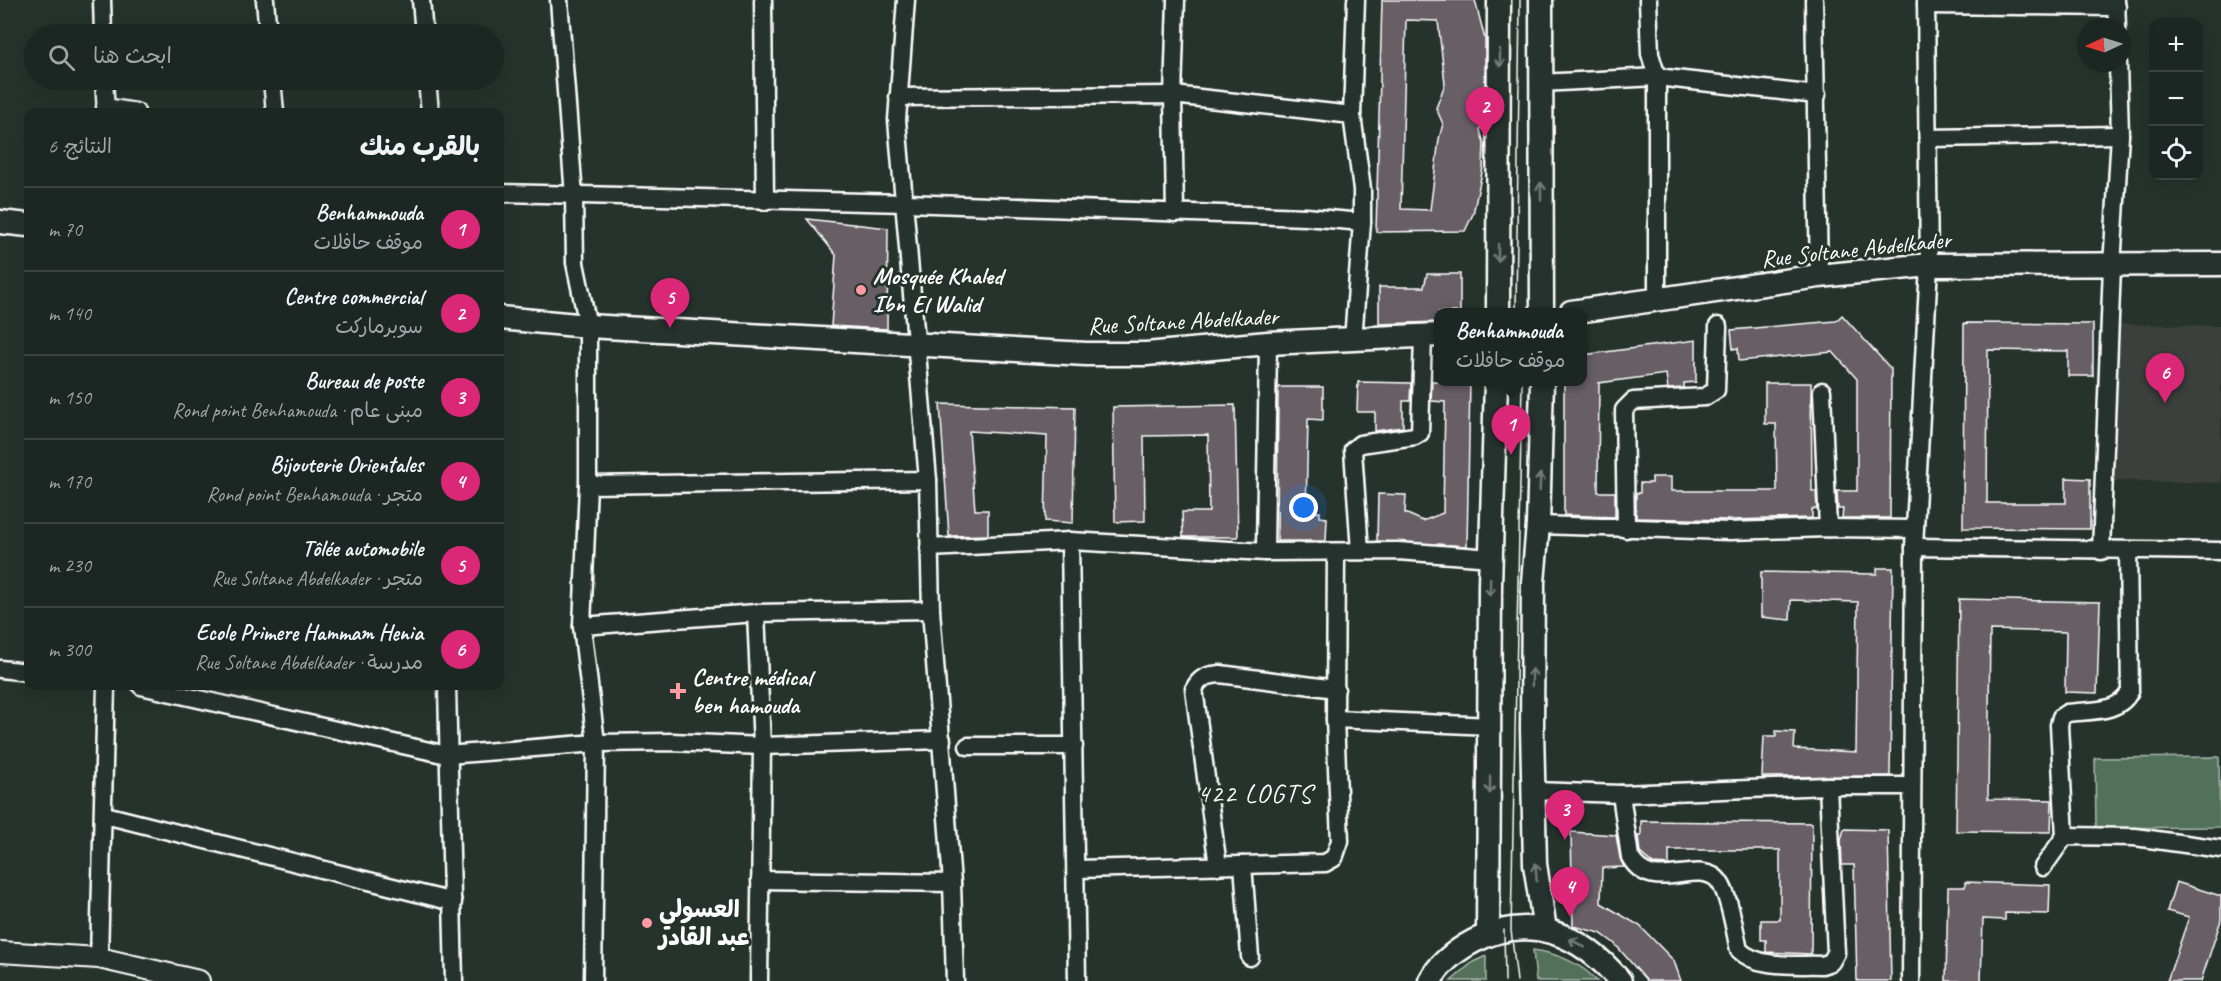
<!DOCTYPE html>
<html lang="ar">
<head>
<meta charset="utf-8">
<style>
	:root { --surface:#1c2622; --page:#29322f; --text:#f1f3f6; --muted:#a0a5a5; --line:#3a4340; --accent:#db2777 }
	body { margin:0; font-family:Caveat,"Playpen Sans Arabic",sans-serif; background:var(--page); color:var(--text); direction:rtl }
	.controls { position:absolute; right:18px; top:18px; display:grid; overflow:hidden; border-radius:12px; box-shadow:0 6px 24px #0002 }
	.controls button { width:54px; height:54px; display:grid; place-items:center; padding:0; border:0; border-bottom:2px solid var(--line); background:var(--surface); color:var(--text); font:30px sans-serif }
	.compass { position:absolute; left:2077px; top:18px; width:54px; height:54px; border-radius:50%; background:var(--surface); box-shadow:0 6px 24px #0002; rotate:266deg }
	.you { position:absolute; left:1304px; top:508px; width:21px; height:21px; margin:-15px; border:4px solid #fff; border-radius:50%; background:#1a73e8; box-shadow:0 0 0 9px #1a73e833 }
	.badge { display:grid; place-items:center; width:39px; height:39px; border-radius:50%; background:var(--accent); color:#fff; font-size:20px; font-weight:700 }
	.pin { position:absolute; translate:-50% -50px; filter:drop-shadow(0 2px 3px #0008) }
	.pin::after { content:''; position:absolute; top:32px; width:21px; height:18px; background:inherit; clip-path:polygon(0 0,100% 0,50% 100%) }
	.popup { position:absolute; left:1434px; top:308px; width:153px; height:78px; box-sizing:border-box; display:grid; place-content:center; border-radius:12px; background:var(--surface); filter:drop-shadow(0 2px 4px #0005); font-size:20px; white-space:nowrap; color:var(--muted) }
	.popup b { font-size:22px; color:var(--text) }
	.popup::after { content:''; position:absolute; left:50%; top:100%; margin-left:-12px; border:12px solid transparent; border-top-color:var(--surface) }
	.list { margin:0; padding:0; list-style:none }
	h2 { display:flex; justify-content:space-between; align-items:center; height:78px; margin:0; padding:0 24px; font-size:26px }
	h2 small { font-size:20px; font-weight:400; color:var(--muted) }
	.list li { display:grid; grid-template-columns:39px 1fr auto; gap:18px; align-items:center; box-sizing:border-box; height:84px; padding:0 24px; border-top:2px solid var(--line) }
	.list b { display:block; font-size:22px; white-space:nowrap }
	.list p { margin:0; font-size:20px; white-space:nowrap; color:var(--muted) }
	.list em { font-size:20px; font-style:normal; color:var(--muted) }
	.icon { flex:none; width:33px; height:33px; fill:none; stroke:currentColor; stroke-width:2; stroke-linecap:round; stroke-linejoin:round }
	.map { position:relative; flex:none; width:2221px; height:981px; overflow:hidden; direction:ltr }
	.search { position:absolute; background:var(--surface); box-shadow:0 6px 24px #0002; left:24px; top:24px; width:480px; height:66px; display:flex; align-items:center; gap:15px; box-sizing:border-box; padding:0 21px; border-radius:33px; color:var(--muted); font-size:22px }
	.panel { position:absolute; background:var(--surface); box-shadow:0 6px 24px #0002; left:24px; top:108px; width:480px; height:582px; border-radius:12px; direction:rtl }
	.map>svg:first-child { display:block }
	.built { fill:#3a403e }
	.green { fill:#52715a; stroke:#a8b8ac; stroke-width:1.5 }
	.building { fill:#685f66; stroke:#fff; stroke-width:1.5; fill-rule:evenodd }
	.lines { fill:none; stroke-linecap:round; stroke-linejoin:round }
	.minor-casing { stroke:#fff; stroke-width:21 }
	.tertiary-casing { stroke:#fff; stroke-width:24 }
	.secondary-casing { stroke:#fff; stroke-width:27 }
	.minor { stroke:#26332d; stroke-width:16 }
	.tertiary { stroke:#26332d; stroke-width:20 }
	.secondary { stroke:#26332d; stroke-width:22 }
	.tram { stroke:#fff; stroke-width:1.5 }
	.oneway { stroke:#727a76 }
	.poi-dot { fill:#ff9aa2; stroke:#26332d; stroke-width:2 }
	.labels { text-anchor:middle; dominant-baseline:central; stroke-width:6; stroke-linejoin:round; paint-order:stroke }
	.street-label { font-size:24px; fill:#fff; stroke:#26332d }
	.poi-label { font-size:24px; font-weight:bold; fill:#fff; stroke:#26332d; text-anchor:start }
	.neighbourhood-label { font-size:26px; letter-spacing:1.5px; fill:#fff; stroke:#26332d }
</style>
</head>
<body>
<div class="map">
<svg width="2221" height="981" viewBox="0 0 2221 981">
	<rect width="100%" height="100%" fill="#26332d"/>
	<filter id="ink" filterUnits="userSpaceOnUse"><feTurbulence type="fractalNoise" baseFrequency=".0167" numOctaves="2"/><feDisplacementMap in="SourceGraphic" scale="12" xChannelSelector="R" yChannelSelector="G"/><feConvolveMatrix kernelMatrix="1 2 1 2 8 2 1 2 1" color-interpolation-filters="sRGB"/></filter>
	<g filter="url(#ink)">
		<!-- built -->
		<polygon class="built" points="2112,324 2221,326 2221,483 2108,480"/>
		<!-- green -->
		<g class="green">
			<polygon points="2219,757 2220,827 2096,828 2095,758"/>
			<path d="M1533 950C1556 953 1581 963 1597 981H1536Z"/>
			<polygon points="1486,956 1486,981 1451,981 1473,962"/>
		</g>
		<!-- building -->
		<g class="building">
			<path d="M1382 0H1475L1485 39V120L1480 130 1484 143 1483 168 1473 214 1465 231 1376 232ZM1406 20 1438 21 1445 84 1436 108 1443 124 1439 139 1430 210 1401 209Z"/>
			<polygon points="807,219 888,228 887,329 831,326 836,255"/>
			<polygon points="1427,274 1460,274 1460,312 1439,312 1439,322 1379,324 1379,287 1424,287"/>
			<polygon points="1842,315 1891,369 1890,518 1842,518 1843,509 1838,509 1837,491 1857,491 1857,379 1833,352 1739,361 1738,348 1733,349 1731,330 1836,321"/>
			<polygon points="1964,323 2093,324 2093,376 2068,376 2068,351 1988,350 1987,503 2066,503 2066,478 2090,479 2090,529 1963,528"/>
			<polygon points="1696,340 1696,382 1684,383 1684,388 1668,389 1666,374 1599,383 1598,492 1615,492 1615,517 1564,515 1564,381 1583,381 1583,355"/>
			<polygon points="1432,381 1470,381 1467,546 1377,541 1378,494 1406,495 1405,513 1423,521 1443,513 1445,402 1431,401"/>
			<polygon points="1358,382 1411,383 1410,401 1403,401 1403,427 1375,431 1375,412 1357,412"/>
			<polygon points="1765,383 1811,383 1812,491 1816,491 1817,509 1812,509 1812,518 1729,520 1636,518 1636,493 1640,493 1640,483 1652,483 1652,477 1671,477 1671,491 1777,491 1776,424 1765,424"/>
			<polygon points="1278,387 1323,387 1323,420 1308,419 1306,512 1320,512 1320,517 1327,518 1326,541 1277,541"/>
			<polygon points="940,404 1075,407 1073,523 1045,521 1047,436 969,431 975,510 988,510 988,535 949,536"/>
			<polygon points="1235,405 1238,537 1183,537 1182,512 1209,512 1208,435 1144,436 1145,521 1115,522 1113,407"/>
			<polygon points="1877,568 1893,568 1890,776 1762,777 1764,736 1776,736 1776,731 1795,732 1794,749 1856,752 1858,602 1791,600 1790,620 1761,617 1761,572 1877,574"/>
			<polygon points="1959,599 2100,602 2097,693 2065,692 2066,632 1990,630 1988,799 2052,800 2051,832 1956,831"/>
			<polygon points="1641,821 1812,823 1811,954 1766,952 1766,940 1761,940 1761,920 1780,920 1780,850 1669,850 1669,865 1653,864 1640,853 1638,836 1641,836"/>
			<polygon points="1844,829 1888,830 1891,981 1857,981 1854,865 1842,865 1841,840"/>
			<polygon points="1571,832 1616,835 1620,858 1624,867 1602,868 1601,903 1640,926 1674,961 1681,981 1647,981 1614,943 1600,933 1573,926"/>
			<polygon points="1965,882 2050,885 2049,914 2005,913 2005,920 1983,919 1981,981 1946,981 1948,887 1965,887"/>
			<polygon points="2176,882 2221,896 2221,920 2201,981 2167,981 2189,917 2167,911"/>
		</g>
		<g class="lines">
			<defs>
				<g id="minor">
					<polyline points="102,0 103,34"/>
					<polyline points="265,0 268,34"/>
					<polyline points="421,0 424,34"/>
					<polyline points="559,0 574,196 575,263 588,326 588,485 582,626 596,743 593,981"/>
					<polyline points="763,0 765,201"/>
					<polyline points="906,0 897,120 928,480 931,610 952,883 955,981"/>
					<polyline points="1648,0 1650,54 1657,77 1657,301"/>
					<polyline points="1814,0 1819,276"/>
					<polyline points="2116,0 2117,27"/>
					<polyline points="1926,5 2117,7"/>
					<polyline points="104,80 106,112"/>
					<polyline points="272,80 275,112"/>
					<polyline points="427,80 430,112"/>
					<polyline points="1540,83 1657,77 1817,95"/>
					<polyline points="898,97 1173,95 1352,115"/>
					<polyline points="105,107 136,112"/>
					<polyline points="1928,138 2120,135"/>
					<polyline points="500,193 905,203 1306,217 1362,222"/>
					<polyline points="1175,213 1173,95 1176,0"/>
					<polyline points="1353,340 1362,222 1362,189 1352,115 1356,0"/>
					<polyline points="1822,391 1828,528"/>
					<polyline points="588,485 928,480"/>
					<polyline points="1538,525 1729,531 1828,528 1914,529"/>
					<polyline points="1626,529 1624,410 1633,401 1705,397 1716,390 1718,326"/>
					<polyline points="1070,541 1077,981"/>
					<polyline points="1914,547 2221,551"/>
					<polyline points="929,548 1070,541 1265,552 1398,551 1492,558"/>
					<polyline points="1360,551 1353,450 1360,444 1415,436 1420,433 1423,336"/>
					<polyline points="2101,551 2112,266 2120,135 2118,63"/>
					<polyline points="1265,552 1268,343"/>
					<polyline points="756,613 762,746 759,981"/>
					<polyline points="582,626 756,613 931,610"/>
					<polyline points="0,669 28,672"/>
					<polyline points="141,686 447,755 596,743 672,742 762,746 942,740"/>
					<polyline points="447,686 454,981"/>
					<polyline points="1335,719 1491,726"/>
					<polyline points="968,746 1074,746"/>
					<polyline points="1534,791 1621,794 1828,786 1910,786"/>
					<path d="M1621 794 1630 857C1651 895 1693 860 1716 878 1729 889 1735 933 1739 950 1758 969 1796 964 1822 965L1831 962 1836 953 1828 786"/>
					<polyline points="105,815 453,902"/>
					<path d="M2065 836 2059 725 2061 717 2067 713C2090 710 2119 714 2130 691L2128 551"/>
					<polyline points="1243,865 1250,957"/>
					<path d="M1218 866 1194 689C1200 677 1208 675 1220 674L1336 689"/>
					<polyline points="2043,867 2065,836 2135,837 2221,849"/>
					<polyline points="1077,869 1325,863 1334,858 1340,841 1335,719 1336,552"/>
					<polyline points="760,880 952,883"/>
					<polyline points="99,958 106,686"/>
					<polyline points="1911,981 1914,547 1929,265 1926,0"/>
				</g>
				<polyline id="tertiary" points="0,952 99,958 199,981"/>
				<g id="secondary">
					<polyline points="1541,0 1542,312"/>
					<polyline points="0,222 28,225"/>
					<polyline points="1498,312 1499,0"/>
					<polyline points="1571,312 1819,276 1929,265 2221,264"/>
					<polyline points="500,318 588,326 1086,354 1146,354 1268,343 1439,335"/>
					<polyline points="1542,382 1538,525 1533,582 1532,728 1535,864 1545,930"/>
					<polyline points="1488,934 1490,585 1496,382"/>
					<path d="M1430 981C1439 964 1457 950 1474 941 1531 912 1582 935 1620 981"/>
				</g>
			</defs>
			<!-- minor casing -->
			<use href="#minor" class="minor-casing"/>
			<!-- tertiary casing -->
			<use href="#tertiary" class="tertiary-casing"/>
			<!-- secondary casing -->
			<use href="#secondary" class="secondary-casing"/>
			<!-- minor -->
			<use href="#minor" class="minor"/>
			<!-- tertiary -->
			<use href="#tertiary" class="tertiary"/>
			<!-- secondary -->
			<use href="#secondary" class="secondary"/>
			<!-- tram -->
			<g class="tram">
				<polyline points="1516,312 1520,0"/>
				<polyline points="1504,930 1505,981"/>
				<polyline points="1517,981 1511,930 1522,382"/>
			</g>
		</g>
		<!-- one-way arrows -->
		<defs><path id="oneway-shaft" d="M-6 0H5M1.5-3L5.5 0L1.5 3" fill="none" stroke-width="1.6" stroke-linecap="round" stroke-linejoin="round" transform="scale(1.5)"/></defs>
		<g class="oneway">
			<use href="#oneway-shaft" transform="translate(1500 58) rotate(90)"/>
			<use href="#oneway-shaft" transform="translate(1541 191) rotate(-90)"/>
			<use href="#oneway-shaft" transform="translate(1498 253) rotate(91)"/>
			<use href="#oneway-shaft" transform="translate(1540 482) rotate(-88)"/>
			<use href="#oneway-shaft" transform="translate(1490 587) rotate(91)"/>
			<use href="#oneway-shaft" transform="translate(1532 677) rotate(-89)"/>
			<use href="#oneway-shaft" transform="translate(1490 785) rotate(91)"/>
			<use href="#oneway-shaft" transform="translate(1536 872) rotate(-94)"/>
			<use href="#oneway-shaft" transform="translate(1577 943) rotate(-151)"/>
		</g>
	</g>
	<!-- markers -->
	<g class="poi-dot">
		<circle cx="861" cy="290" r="6"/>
		<path d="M675 682h6v6h6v6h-6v6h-6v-6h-6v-6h6z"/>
		<circle cx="647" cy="923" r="6"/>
	</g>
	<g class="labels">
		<!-- street labels -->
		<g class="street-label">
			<text transform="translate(1856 249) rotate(-6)">Rue Soltane Abdelkader</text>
			<text transform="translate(1183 321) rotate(-3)">Rue Soltane Abdelkader</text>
		</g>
		<!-- poi labels -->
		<g class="poi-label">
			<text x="873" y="276">Mosquée Khaled<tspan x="873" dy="28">Ibn El Walid</tspan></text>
			<text x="692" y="677">Centre médical<tspan x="692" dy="28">ben hamouda</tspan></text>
			<text x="659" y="909">العسولي<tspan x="659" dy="28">عبد القادر</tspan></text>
		</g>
		<!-- neighbourhood labels -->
		<g class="neighbourhood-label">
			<text x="1255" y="793">422 LOGTS</text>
		</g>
	</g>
</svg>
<div class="controls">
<button>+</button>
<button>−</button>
<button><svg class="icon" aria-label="locate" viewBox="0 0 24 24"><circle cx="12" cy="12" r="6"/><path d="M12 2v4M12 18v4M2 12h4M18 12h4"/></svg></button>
</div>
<svg class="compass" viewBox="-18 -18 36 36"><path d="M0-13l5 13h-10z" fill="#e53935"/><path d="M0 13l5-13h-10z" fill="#a0a5a5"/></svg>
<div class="you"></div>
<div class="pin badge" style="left:1511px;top:455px">1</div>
<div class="popup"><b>Benhammouda</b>موقف حافلات</div>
<div class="pin badge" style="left:1485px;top:137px">2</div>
<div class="pin badge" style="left:1565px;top:840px">3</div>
<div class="pin badge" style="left:1570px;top:917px">4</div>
<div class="pin badge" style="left:670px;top:328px">5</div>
<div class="pin badge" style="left:2165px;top:403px">6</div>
<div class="search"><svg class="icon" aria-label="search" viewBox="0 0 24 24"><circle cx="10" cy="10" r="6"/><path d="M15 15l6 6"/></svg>ابحث هنا</div>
<section class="panel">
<h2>بالقرب منك<small>النتائج: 6</small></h2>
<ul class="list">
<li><span class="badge">1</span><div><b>Benhammouda</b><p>موقف حافلات</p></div><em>70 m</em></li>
<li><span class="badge">2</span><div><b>Centre commercial</b><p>سوبرماركت</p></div><em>140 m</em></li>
<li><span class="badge">3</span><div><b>Bureau de poste</b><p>مبنى عام · Rond point Benhamouda</p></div><em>150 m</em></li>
<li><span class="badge">4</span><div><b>Bijouterie Orientales</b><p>متجر · Rond point Benhamouda</p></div><em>170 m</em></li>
<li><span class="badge">5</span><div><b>Tôlée automobile</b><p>متجر · Rue Soltane Abdelkader</p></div><em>230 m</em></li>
<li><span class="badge">6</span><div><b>Ecole Primere Hammam Henia</b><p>مدرسة · Rue Soltane Abdelkader</p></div><em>300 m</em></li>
</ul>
</section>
</div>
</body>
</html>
